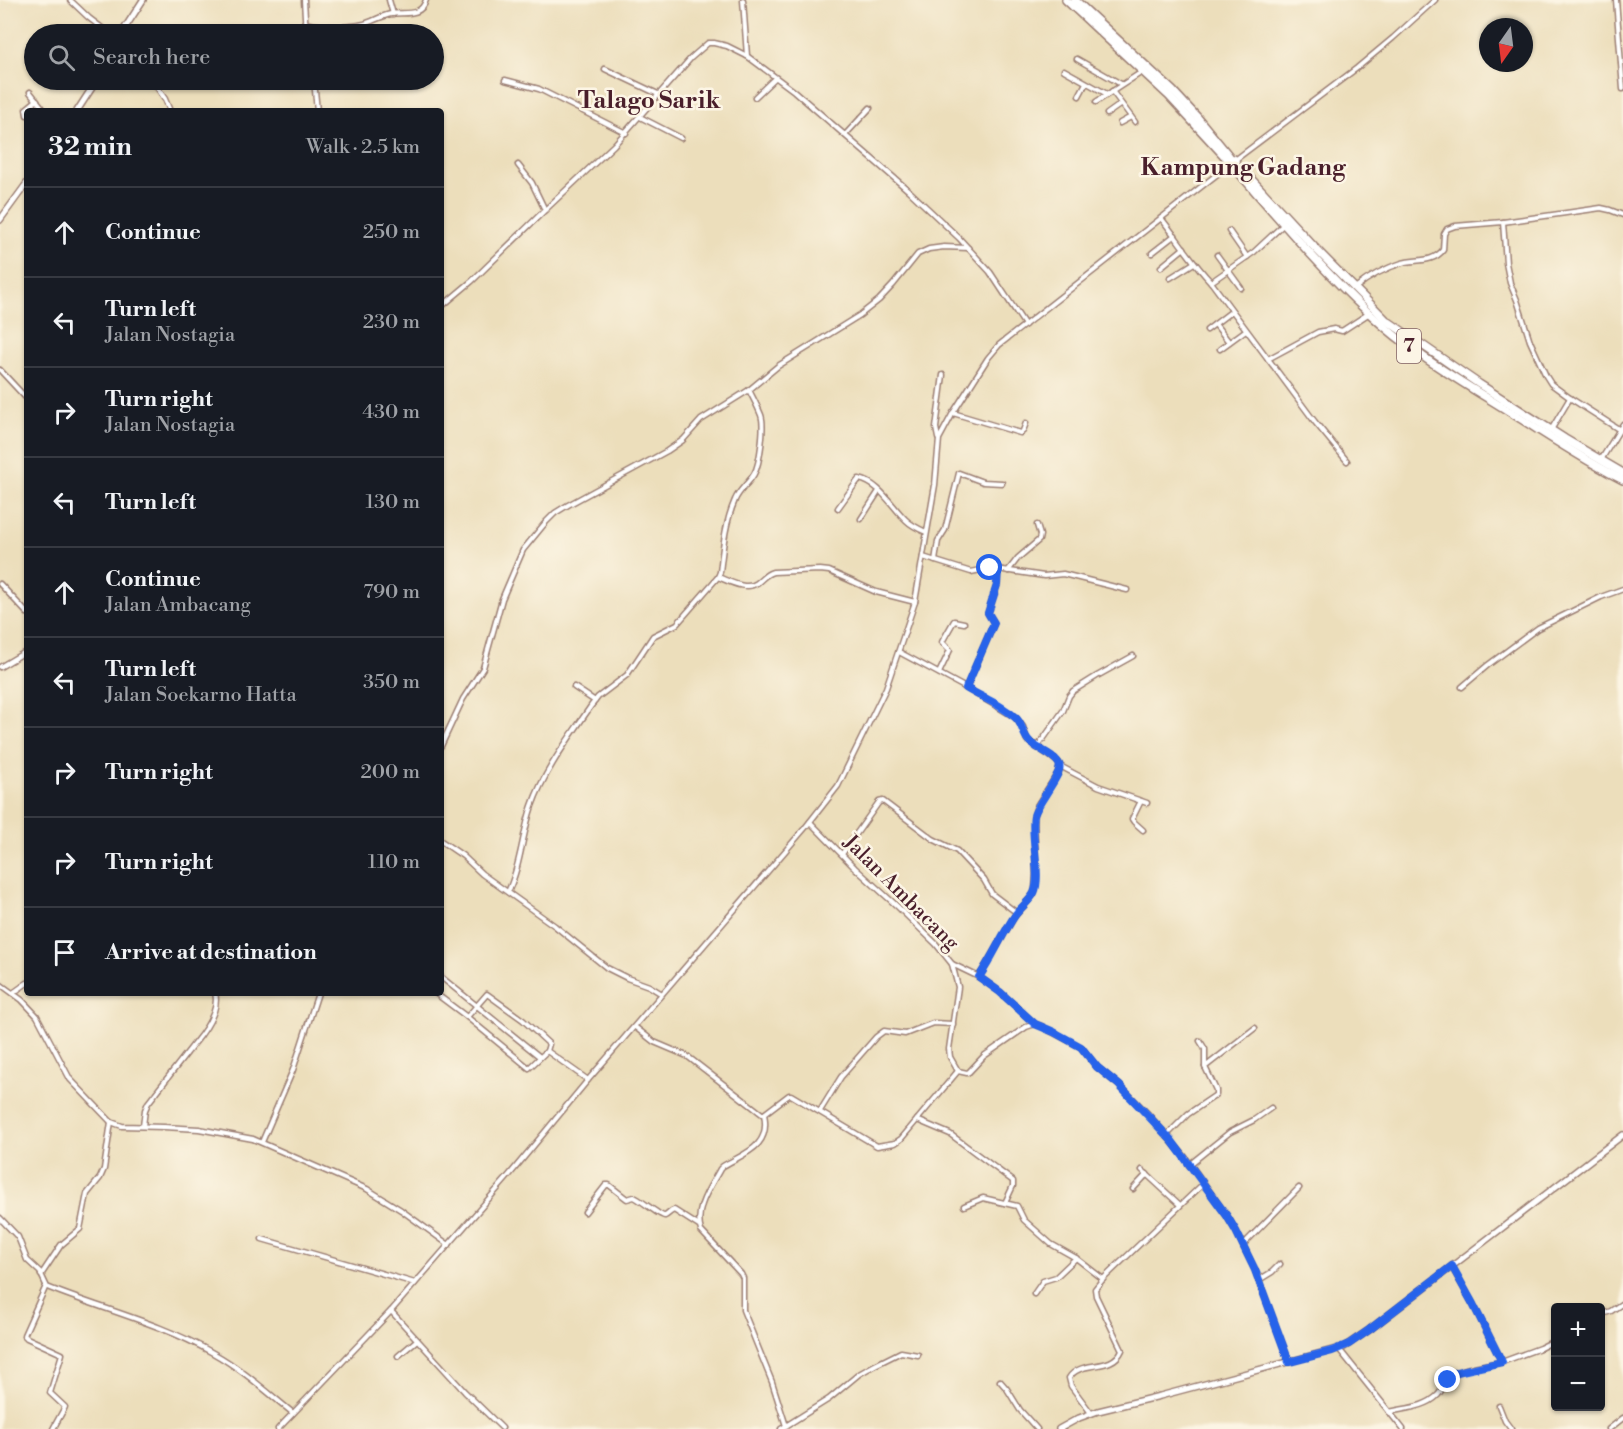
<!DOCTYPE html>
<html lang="en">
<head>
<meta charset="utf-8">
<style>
	:root { --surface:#171b24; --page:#20242c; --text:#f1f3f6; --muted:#9ea1a6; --line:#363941 }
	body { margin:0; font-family:"Libre Bodoni",serif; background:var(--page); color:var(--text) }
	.controls { position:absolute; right:18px; bottom:18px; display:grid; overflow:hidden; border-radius:6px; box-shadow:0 2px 4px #0004 }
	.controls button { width:54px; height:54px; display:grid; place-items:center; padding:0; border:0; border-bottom:2px solid var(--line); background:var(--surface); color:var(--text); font:30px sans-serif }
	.compass { position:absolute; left:1479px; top:18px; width:54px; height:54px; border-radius:50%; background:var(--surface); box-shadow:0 2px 4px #0004; rotate:194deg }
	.stop { position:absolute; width:18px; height:18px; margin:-14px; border:4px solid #2563eb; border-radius:50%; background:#fff }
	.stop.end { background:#2563eb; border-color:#fff; box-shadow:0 2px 6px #0008 }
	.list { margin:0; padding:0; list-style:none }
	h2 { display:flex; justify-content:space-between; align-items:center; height:78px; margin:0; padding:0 24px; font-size:26px }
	h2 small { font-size:20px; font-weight:400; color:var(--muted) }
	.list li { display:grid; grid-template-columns:39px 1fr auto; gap:18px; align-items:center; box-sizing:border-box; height:90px; padding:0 24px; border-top:2px solid var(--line) }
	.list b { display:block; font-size:22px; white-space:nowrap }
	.list p { margin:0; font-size:20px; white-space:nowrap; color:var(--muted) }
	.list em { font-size:20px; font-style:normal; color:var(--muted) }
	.icon { flex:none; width:33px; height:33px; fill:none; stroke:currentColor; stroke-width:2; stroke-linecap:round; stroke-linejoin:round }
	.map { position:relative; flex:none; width:1623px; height:1429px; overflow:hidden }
	.search { position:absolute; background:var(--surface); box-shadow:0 2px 4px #0004; left:24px; top:24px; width:420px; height:66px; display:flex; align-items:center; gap:15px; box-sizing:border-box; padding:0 21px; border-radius:33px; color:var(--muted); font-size:22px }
	.panel { position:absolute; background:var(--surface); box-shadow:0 2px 4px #0004; left:24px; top:108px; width:420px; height:888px; border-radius:6px }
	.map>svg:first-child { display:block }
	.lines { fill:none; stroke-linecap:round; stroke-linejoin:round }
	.street-casing { stroke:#9b7e73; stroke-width:7 }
	.secondary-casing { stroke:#9b7e73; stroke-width:8 }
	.highway-casing { stroke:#9b7e73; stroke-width:10 }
	.street { stroke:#fff; stroke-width:4 }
	.secondary { stroke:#fff; stroke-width:5 }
	.highway { stroke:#fff; stroke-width:7 }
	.route { stroke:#2563eb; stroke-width:8 }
	.labels { text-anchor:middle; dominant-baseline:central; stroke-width:5; stroke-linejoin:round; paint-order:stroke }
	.shield { fill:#fcf5e5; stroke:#7f5f63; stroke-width:1.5 }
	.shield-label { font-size:20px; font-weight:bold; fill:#4a1f2b }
	.street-label { font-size:21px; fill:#4a1f2b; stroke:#fcf5e5 }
	.quarter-label { font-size:24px; font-weight:bold; fill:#4a1f2b; stroke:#fcf5e5 }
</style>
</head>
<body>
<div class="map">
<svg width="1623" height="1429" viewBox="0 0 1623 1429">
	<rect width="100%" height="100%" fill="#fcf5e5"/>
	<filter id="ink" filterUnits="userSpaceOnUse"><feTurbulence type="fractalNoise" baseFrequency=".0167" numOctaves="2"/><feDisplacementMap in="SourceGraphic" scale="12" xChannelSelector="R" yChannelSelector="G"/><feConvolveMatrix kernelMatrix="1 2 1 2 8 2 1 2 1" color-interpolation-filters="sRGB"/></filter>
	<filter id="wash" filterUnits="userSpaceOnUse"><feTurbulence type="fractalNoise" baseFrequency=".008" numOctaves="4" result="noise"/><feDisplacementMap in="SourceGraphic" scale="24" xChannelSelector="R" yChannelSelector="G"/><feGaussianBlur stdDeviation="1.35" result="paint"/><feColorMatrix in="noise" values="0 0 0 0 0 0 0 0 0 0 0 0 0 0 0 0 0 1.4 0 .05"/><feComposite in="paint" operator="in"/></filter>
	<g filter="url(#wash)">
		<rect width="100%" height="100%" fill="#ecdebb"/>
	</g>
	<g filter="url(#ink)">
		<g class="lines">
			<defs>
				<g id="street">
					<polyline points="70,0 89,18 110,34"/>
					<polyline points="304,0 306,34"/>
					<polyline points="389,0 393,14"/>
					<polyline points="743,0 747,56"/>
					<polyline points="1616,0 1623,89"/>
					<path d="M304 23C324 27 345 29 364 24 373 21 382 16 391 14 405 12 421 17 426 0"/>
					<polyline points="1077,59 1121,84"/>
					<polyline points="605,69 660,95"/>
					<polyline points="1064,70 1107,94"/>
					<polyline points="152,80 165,99 170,111"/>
					<polyline points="314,80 317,111"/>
					<polyline points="505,80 539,89 626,133"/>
					<polyline points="1112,91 1135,122"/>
					<polyline points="30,92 45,111"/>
					<polyline points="1079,96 1086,83"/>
					<polyline points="755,97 775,78"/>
					<polyline points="1096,102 1142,72"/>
					<polyline points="1107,114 1121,104"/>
					<polyline points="27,115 26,109 37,100"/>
					<polyline points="640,117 681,138"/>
					<polyline points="1120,123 1131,117"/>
					<polyline points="845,135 870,108"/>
					<polyline points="1235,160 1357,68 1393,38 1435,0"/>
					<polyline points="518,165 532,183 545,210"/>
					<path d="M1161 218C1178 239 1192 262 1211 282L1315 422 1347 461"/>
					<polyline points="1503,222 1506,263 1510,283 1517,300 1530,341 1546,376 1551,384 1570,398 1620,430"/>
					<polyline points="1229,231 1247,257"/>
					<polyline points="1152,253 1175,235"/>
					<polyline points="1217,255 1241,288"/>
					<polyline points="1161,267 1184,248"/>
					<polyline points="1170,278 1194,263"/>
					<polyline points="1211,282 1254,252 1283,225"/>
					<path d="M1355 288C1369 277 1385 268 1402 263 1416 259 1433 263 1443 250L1444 234 1447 229 1455 226 1503 222 1601 208 1610 210 1623 215"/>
					<polyline points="441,307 472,281 545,210 614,145 691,58 708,43 714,43 727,46 747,56 794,91 908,190 959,238 990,272 1025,325"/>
					<polyline points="1215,324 1229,342"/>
					<polyline points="1207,330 1232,311"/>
					<polyline points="1220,349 1246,330"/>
					<polyline points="1268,359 1318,332 1334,329 1342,331 1368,314"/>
					<polyline points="0,370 27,399"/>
					<polyline points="953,413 1020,433 1023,431 1026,423"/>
					<polyline points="1551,430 1570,398"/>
					<polyline points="938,438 936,428 943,375"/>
					<polyline points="1601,460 1623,424"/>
					<path d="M838 508 856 483 859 479C880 483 892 507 906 520 912 526 919 529 926 532"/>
					<polyline points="861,519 879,491"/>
					<polyline points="923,557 971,572 990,568 1044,576 1063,574 1127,590"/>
					<polyline points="935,561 938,541 945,530 959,473 983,482 1002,483"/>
					<polyline points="1008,571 1018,558 1039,540 1040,535 1037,525"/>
					<path d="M718 577C729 581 746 591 757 583 763 579 765 574 773 572L820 570 829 571 876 592 915 602"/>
					<polyline points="0,584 27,613"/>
					<polyline points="899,652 966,688 1015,717 1023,727 1027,740 1049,755 1059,763 1060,766 1058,773 1037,806 1034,817 1036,874 1035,890 1033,895 1014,917 979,977 952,964"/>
					<polyline points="0,667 27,651"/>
					<polyline points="939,673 950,650 942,642 954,621 964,623"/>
					<polyline points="574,687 595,701"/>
					<polyline points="1462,687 1488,665 1538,628 1601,597 1623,589"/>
					<polyline points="966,688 994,623 988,613 997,585 998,569"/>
					<polyline points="441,746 463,699 483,668 502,599 523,550 546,522 555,513 568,505 667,451 683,440 701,420 749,390 778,366 860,315 879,300 893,285 918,254 929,249 944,247 968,248"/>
					<polyline points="1037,748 1063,711 1069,696 1073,691 1097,676 1133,656"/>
					<polyline points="1060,766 1098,786 1147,803"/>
					<polyline points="1141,801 1132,819 1134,822 1143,830"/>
					<polyline points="810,822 855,868 898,907 936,944 952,964 958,987 949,1049 950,1057 958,1071 967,1073 969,1072 984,1056 1026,1027 1035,1024 1041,1026 1081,1047 1097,1067 1119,1085 1148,1114 1185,1157 1227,1216 1236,1231 1255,1270 1289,1362"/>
					<polyline points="441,841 463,856 482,874 555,926 607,968 627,978 649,986 662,994"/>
					<polyline points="842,854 879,802 883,801 933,839 957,851 984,880 992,894 1017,913"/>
					<path d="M508 892C521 865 522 834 532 806 544 771 570 737 591 706L598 697 627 675 653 636 677 624 718 577 720 572C723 547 725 523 735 500 739 490 749 483 754 474 760 464 765 426 761 415 758 407 753 398 749 390"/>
					<polyline points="441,977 540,1057"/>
					<polyline points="979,977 1000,992 1035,1024"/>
					<polyline points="0,984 22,1000 37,1016 70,1079 111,1122 122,1126 164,1127 199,1129 253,1139 367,1189 401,1210 449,1245"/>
					<polyline points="13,993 27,983"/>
					<polyline points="435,993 467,1017"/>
					<polygon points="487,994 523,1020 549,1044 547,1051 529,1068 467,1017"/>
					<polyline points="635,1027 654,1042 687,1056 762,1114 764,1114 789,1095 791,1095 877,1146 895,1143 901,1139 958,1071"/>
					<polyline points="1200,1041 1205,1049 1205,1067"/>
					<polyline points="547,1051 588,1080"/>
					<polyline points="820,1111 841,1077 876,1037 884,1031 905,1034 933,1023 953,1024"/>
					<path d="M764 1114C771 1147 745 1153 723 1166L720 1169C710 1188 694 1208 701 1231L741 1274 743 1278V1310L772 1382 786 1426"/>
					<polyline points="917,1120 950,1134 1013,1181 1013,1186 1005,1203"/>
					<path d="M143 1126 145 1110 148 1103 201 1035C209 1024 219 1007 215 993"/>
					<polyline points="1167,1135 1188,1114 1216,1095 1216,1090 1205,1067 1255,1028"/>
					<polyline points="262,1142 293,1070 318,993"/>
					<polyline points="1189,1165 1230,1132 1254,1120 1271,1108"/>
					<polyline points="1142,1170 1180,1205"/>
					<polyline points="1133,1189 1147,1174"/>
					<polyline points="964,1206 983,1198 1017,1206 1024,1220 1051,1244 1076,1258 1103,1279"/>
					<path d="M585 1212 606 1185H609L627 1199 634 1197C640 1199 661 1217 665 1216 668 1215 670 1211 674 1210L699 1226"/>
					<path d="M0 1218 18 1237 27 1260 40 1272 47 1287C101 1309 161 1323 213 1353 242 1369 267 1392 293 1413"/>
					<polyline points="262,1239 415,1283"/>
					<polyline points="1243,1245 1299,1188"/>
					<polyline points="1452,1267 1473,1304 1502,1362 1540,1348 1556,1340"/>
					<polyline points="41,1275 61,1245 80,1229 87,1194 100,1178 104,1169 111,1122"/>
					<polyline points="1259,1280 1272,1272 1280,1264"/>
					<polyline points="46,1286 24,1335 27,1338 62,1354 50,1393 65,1407 53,1429"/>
					<polyline points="1034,1294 1043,1281 1056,1277 1076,1258"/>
					<polyline points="391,1311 465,1392 502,1428"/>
					<polyline points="1600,1315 1611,1311 1623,1303"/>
					<polyline points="1339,1349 1403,1429"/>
					<polyline points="398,1356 417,1340"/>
					<polyline points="1000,1381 1007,1389 1020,1410 1037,1429"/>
					<polyline points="1499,1406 1505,1421 1511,1429"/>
					<path d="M1389 1412C1405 1408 1425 1408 1438 1395 1444 1388 1446 1377 1455 1373 1469 1366 1487 1365 1502 1362"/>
					<path d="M1091 1413 1071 1386 1069 1378C1080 1359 1112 1373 1122 1350L1096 1296 1095 1289 1103 1279 1203 1184"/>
					<polyline points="278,1429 391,1311 438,1257 506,1179 588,1080 805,828 838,786 886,688 915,602 935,485 939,439 953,413 988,358 999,345 1229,165"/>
					<polyline points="781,1429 829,1399 859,1374 875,1365 901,1352 918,1355"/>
					<polyline points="1609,1429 1623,1418"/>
				</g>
				<g id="secondary">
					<polyline points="121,34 143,0"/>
					<polyline points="77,111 97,80"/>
					<polyline points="0,220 27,183"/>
					<polyline points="1059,1429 1079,1418 1098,1411 1160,1396 1344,1347 1369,1330 1623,1135"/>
				</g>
				<g id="highway">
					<polyline points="1066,0 1169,96 1229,161"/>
					<polyline points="1075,0 1173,91 1197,117 1229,156"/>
					<circle cx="1232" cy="162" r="3.5"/>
					<path d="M1233 166C1277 216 1320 268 1369 313 1410 352 1462 382 1510 412 1547 435 1584 460 1623 480"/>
					<polyline points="1250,178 1314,247 1386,320 1479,384 1565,439 1623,473"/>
				</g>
			</defs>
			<!-- street casing -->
			<use href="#street" class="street-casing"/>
			<!-- secondary casing -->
			<use href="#secondary" class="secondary-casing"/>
			<!-- highway casing -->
			<use href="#highway" class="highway-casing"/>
			<!-- street -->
			<use href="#street" class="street"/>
			<!-- secondary -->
			<use href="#secondary" class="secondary"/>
			<!-- highway -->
			<use href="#highway" class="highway"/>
		</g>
	</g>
	<g class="lines" filter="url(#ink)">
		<!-- route -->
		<path class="route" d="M990 568 998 569 997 585 988 613 994 623 966 688C982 698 1003 705 1017 719 1023 726 1023 736 1030 742 1037 749 1055 755 1059 764 1064 773 1036 804 1034 816 1030 837 1042 876 1034 893 1030 901 1021 907 1016 914 1002 934 993 957 979 977L1000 992 1035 1024 1054 1032 1081 1047 1097 1067 1119 1085 1172 1141 1227 1216 1236 1231 1255 1270 1289 1362 1332 1351 1349 1344 1369 1330 1452 1266 1473 1304 1502 1362 1457 1372 1448 1380"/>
	</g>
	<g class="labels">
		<!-- shield labels -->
		<rect class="shield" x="1397" y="329" width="24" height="34" rx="4.5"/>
		<g class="shield-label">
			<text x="1409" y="346">7</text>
		</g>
		<!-- street labels -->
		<g class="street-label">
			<text transform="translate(901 893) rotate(45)">Jalan Ambacang</text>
		</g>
		<!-- quarter labels -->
		<g class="quarter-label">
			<text x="649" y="101">Talago Sarik</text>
			<text x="1243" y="168">Kampung Gadang</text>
		</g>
	</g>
</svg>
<div class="controls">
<button>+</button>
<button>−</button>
</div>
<svg class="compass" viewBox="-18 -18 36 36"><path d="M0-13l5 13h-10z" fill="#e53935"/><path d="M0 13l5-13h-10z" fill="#9ea1a6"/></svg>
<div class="stop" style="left:990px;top:568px"></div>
<div class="stop end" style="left:1448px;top:1380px"></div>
<div class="search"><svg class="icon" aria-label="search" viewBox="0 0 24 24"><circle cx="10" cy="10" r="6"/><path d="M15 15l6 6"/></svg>Search here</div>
<section class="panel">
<h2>32 min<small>Walk · 2.5 km</small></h2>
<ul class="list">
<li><svg class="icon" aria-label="ahead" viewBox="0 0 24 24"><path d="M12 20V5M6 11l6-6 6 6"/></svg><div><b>Continue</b></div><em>250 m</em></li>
<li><svg class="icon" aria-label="left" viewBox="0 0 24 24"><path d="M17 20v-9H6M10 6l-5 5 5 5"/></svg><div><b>Turn left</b><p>Jalan Nostagia</p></div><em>230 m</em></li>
<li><svg class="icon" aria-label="right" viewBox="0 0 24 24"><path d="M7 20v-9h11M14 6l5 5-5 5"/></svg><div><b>Turn right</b><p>Jalan Nostagia</p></div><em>430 m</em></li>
<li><svg class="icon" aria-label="left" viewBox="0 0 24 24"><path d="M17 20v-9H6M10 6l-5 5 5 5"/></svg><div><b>Turn left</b></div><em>130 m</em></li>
<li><svg class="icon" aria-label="ahead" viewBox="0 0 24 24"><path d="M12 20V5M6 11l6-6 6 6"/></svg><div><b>Continue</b><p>Jalan Ambacang</p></div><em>790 m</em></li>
<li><svg class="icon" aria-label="left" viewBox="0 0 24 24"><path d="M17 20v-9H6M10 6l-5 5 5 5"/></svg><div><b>Turn left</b><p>Jalan Soekarno Hatta</p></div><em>350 m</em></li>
<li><svg class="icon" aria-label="right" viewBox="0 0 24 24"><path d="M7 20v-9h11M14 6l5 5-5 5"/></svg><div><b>Turn right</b></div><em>200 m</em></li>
<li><svg class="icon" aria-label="right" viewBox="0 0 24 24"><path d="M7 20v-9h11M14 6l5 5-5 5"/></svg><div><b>Turn right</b></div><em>110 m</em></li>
<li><svg class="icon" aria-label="arrive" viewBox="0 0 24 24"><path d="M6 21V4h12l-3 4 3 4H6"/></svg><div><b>Arrive at destination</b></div></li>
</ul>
</section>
</div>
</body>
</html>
